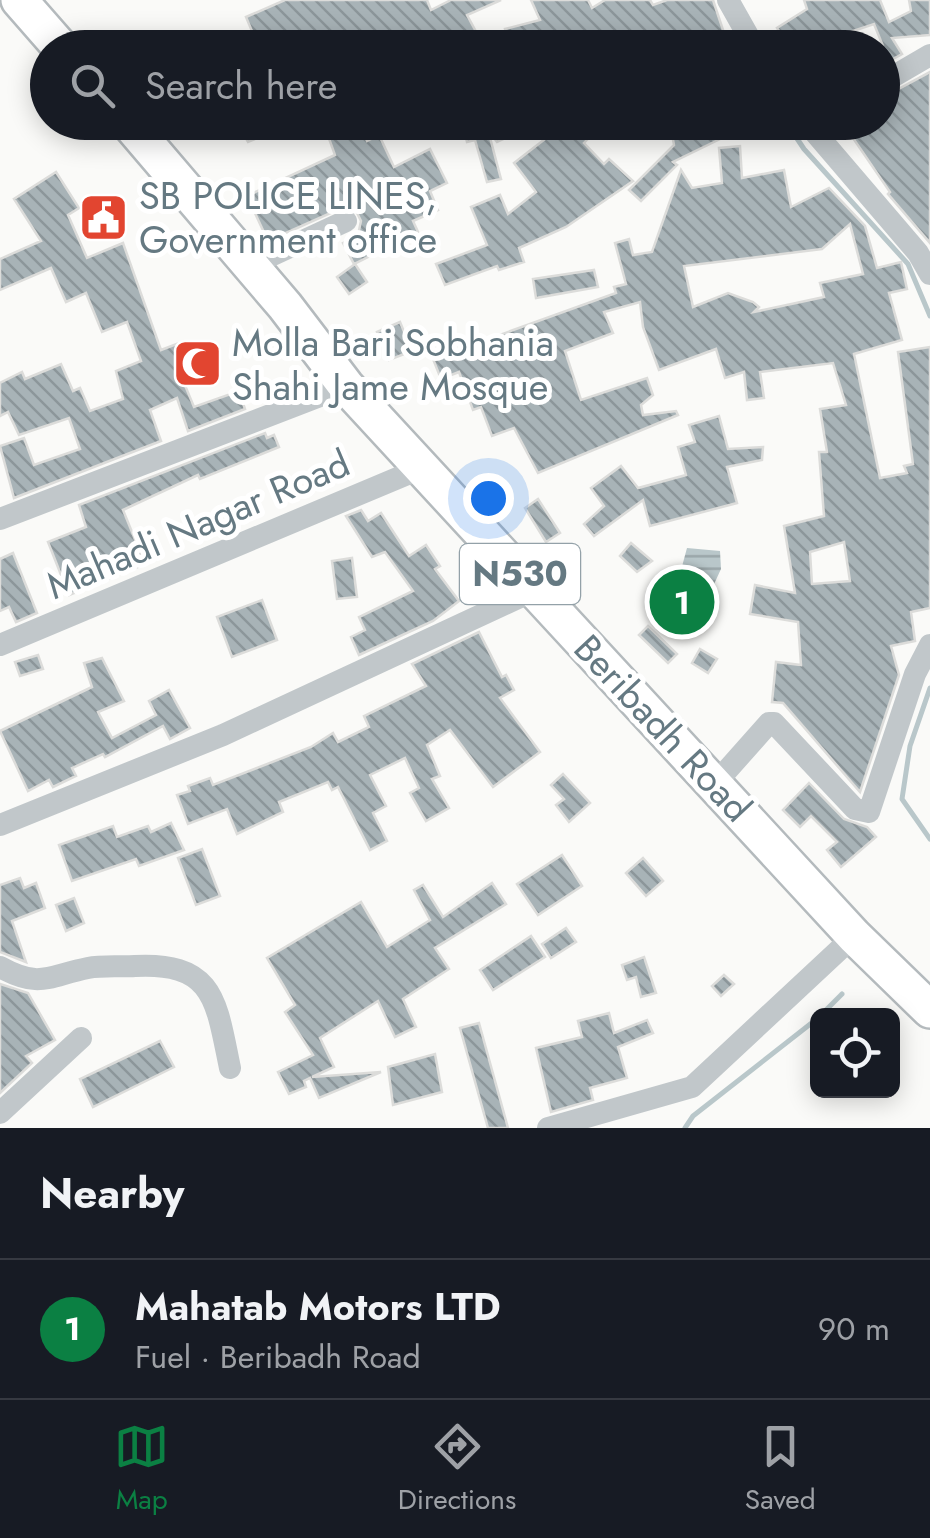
<!DOCTYPE html>
<html lang="en">
<head>
<meta charset="utf-8">
<style>
	:root { --surface:#171b24; --page:#20242c; --text:#f1f3f6; --muted:#9ea1a6; --line:#363941; --accent:#0b8043 }
	body { margin:0; font-family:Jost,sans-serif; background:var(--page); color:var(--text) }
	.controls { position:absolute; right:30px; bottom:30px; display:grid; overflow:hidden; border-radius:15px; box-shadow:0 5px 25px #0003 }
	.controls button { width:90px; height:90px; display:grid; place-items:center; padding:0; border:0; border-bottom:2px solid var(--line); background:var(--surface); color:var(--text); font:50px sans-serif }
	.you { position:absolute; left:488px; top:498px; width:35px; height:35px; margin:-25px; border:8px solid #fff; border-radius:50%; background:#1a73e8; box-shadow:0 0 0 15px #1a73e833 }
	.badge { display:grid; place-items:center; width:65px; height:65px; border-radius:50%; background:var(--accent); color:#fff; font-size:32px; font-weight:700 }
	.pin { position:absolute; translate:-50% -50%; border:5px solid #fff; box-shadow:0 2px 10px #0006 }
	.list { margin:0; padding:0; list-style:none }
	h2 { display:flex; justify-content:space-between; align-items:center; height:130px; margin:0; padding:0 40px; font-size:42px }
	h2 small { font-size:32px; font-weight:400; color:var(--muted) }
	.list li { display:grid; grid-template-columns:65px 1fr auto; gap:30px; align-items:center; box-sizing:border-box; height:140px; padding:0 40px; border-top:2px solid var(--line) }
	.list b { display:block; font-size:38px; white-space:nowrap }
	.list p { margin:0; font-size:32px; white-space:nowrap; color:var(--muted) }
	.list em { font-size:32px; font-style:normal; color:var(--muted) }
	.icon { flex:none; width:55px; height:55px; fill:none; stroke:currentColor; stroke-width:2; stroke-linecap:round; stroke-linejoin:round }
	.map { position:relative; flex:none; width:930px; height:1128px; overflow:hidden }
	.search { position:absolute; background:var(--surface); box-shadow:0 5px 25px #0003; left:30px; right:30px; top:30px; height:110px; display:flex; align-items:center; gap:25px; box-sizing:border-box; padding:0 35px; border-radius:55px; color:var(--muted); font-size:38px }
	.sheet { height:270px; background:var(--surface) }
	nav { display:flex; justify-content:space-around; align-items:center; box-sizing:border-box; height:140px; border-top:2px solid var(--line); background:var(--surface); font-size:28px; color:var(--muted) }
	nav a { display:grid; justify-items:center; gap:5px }
	nav .on { color:var(--accent) }
	.map>svg:first-child { display:block }
	.water { fill:url(#water-rules) }
	.lines { fill:none; stroke-linecap:round; stroke-linejoin:round }
	.stream { stroke:#b9c7ca; stroke-width:5 }
	.building { fill:url(#building-back-hatch); stroke:#dcdcda; stroke-width:2.5; fill-rule:evenodd }
	.highway-casing { stroke:#b4babd; stroke-width:40 }
	.minor { stroke:#c1c7ca; stroke-width:22 }
	.highway { stroke:#fff; stroke-width:35 }
	.labels { text-anchor:middle; dominant-baseline:central; stroke-width:10; stroke-linejoin:round; paint-order:stroke }
	.shield { fill:#fff; stroke:#93a1a8; stroke-width:2.5 }
	.shield-label { font-size:35px; font-weight:bold; fill:#657982 }
	.poi-label { font-size:38px; fill:#657982; stroke:#fff; text-anchor:start }
	.street-label { font-size:38px; fill:#657982; stroke:#fff }
</style>
</head>
<body>
<div class="map">
<svg width="930" height="1128" viewBox="0 0 930 1128">
	<defs>
		<pattern id="water-rules" width="6" height="5" patternUnits="userSpaceOnUse" patternTransform="scale(2.5)"><rect width="6" height="5" fill="#b9c7ca"/><path d="M0 2.5h6" fill="none" stroke="#9aa6a9"/></pattern>
		<pattern id="building-back-hatch" width="6" height="6" patternUnits="userSpaceOnUse" patternTransform="scale(2.5)"><rect width="6" height="6" fill="#a8b3b7"/><path d="M-1 5l2 2M0 0l6 6M5-1l2 2" fill="none" stroke="#8c969a"/></pattern>
	</defs>
	<rect width="100%" height="100%" fill="#fafaf8"/>
	<!-- water -->
	<polygon class="water" points="687,548 720,551 721,569 703,608 684,604 677,585"/>
	<g class="lines">
		<!-- stream -->
		<g class="stream">
			<polyline points="786,122 804,149 908,264 930,316"/>
			<polyline points="930,688 910,746 902,799 930,839"/>
			<polyline points="820,1016 842,994"/>
			<polyline points="685,1128 693,1116 818,1018"/>
		</g>
	</g>
	<!-- building -->
	<g class="building">
		<polygon points="285,0 427,0 431,10 451,0 501,0 467,15 480,39 464,48 259,48 246,17"/>
		<polygon points="531,0 588,0 592,8 605,0 650,0 653,5 667,0 713,0 726,39 713,43 715,48 657,48 653,32 625,48 510,48 505,29 540,20"/>
		<polygon points="804,0 880,0 889,22 911,11 909,0 930,0 930,35 892,38 902,54 882,65 883,46 874,24 835,37 843,48 790,48 777,28 807,9"/>
		<polygon points="930,72 930,243 888,194 890,192 842,122 882,122 882,98"/>
		<polygon points="237,122 294,122 294,123 248,142"/>
		<polygon points="323,122 360,122 367,141 379,135 394,167 430,149 447,183 430,191 438,210 413,221 418,232 354,264 343,243 358,235 361,221 355,209 346,206 268,241 247,196 335,155"/>
		<polygon points="462,122 477,122 479,131 498,122 539,122 497,142 488,130 501,179 487,182 475,140 467,142"/>
		<polygon points="567,122 604,122 584,143 604,164 609,159 633,181 566,227 519,248 524,262 499,270 497,266 445,285 436,264 487,245 471,207 500,195 508,214 536,192 514,163"/>
		<polygon points="721,122 714,129 720,139 673,162 677,165 641,201 629,190 674,145 672,134"/>
		<path d="M740 146 742 178 784 170 791 207 829 188 865 226 877 268 901 262 907 289 889 293 902 340 854 354 880 478 907 473 904 466 913 464 898 352 930 347V608L911 612 915 641 891 646 899 675 860 792 783 703 772 702 776 662 801 665 798 622 750 614 755 585 795 593 784 526 824 516 819 452H827L820 409 846 405 833 363 760 372 764 398 747 400 744 372 725 378 716 349 659 370 643 327 640 302 604 312 613 333 565 351 581 400 647 378 653 395 641 405 643 415 676 411 678 415 538 473 514 428 492 436 481 407 473 410 459 372 441 379 433 359 616 293 614 287 626 284 615 243 629 239 633 255 652 252 681 170 692 188 722 183 719 148ZM850 224 863 274 820 283 824 297 754 312 759 307 753 302 728 293 693 307 684 266 822 249ZM844 542 850 581 812 584 810 552Z"/>
		<polygon points="56,172 79,208 68,215 87,258 123,243 161,350 179,343 189,367 179,371 194,407 239,391 245,409 188,431 177,398 150,410 161,441 14,498 0,446 24,438 34,465 80,449 69,418 19,435 8,412 0,416 0,383 22,372 25,379 61,364 73,391 80,388 90,411 123,399 116,371 141,361 127,322 102,332 86,293 66,302 51,268 0,290 0,259 41,241 14,199"/>
		<polygon points="355,264 367,282 349,294 337,277"/>
		<polygon points="594,270 598,287 536,298 533,279"/>
		<polygon points="400,322 412,351 389,360 377,332"/>
		<polygon points="719,416 728,449 763,447 762,460 727,467 737,503 650,526 643,500 594,536 584,524 604,506 591,488 621,466 638,488 686,475 678,447 695,442 689,425"/>
		<polygon points="265,433 267,438 274,435 279,447 200,479 198,475 123,510 145,564 69,595 48,542 86,527 79,505"/>
		<polygon points="538,499 560,533 546,542 525,508"/>
		<polygon points="361,510 368,521 381,513 409,556 426,545 440,566 435,569 459,601 433,621 359,655 351,637 365,630 359,617 413,591 385,552 372,557 346,516"/>
		<polygon points="631,543 652,561 637,572 620,556"/>
		<polygon points="13,553 37,613 16,622 9,607 0,611 0,559"/>
		<polygon points="352,558 357,597 337,599 332,561"/>
		<polygon points="262,600 277,640 232,657 217,617"/>
		<polygon points="648,626 677,654 668,663 639,635"/>
		<polygon points="479,632 502,677 506,675 514,690 500,698 540,752 493,787 450,730 427,745 440,776 432,779 449,808 426,821 410,793 419,788 405,758 370,775 386,806 373,813 387,841 370,850 338,787 332,790 328,782 279,802 283,812 237,834 227,809 188,824 177,795 190,791 188,786 210,778 213,785 311,747 333,733 338,742 369,727 364,716 426,686 412,664"/>
		<polygon points="700,649 717,659 708,673 692,663"/>
		<polygon points="38,655 43,669 20,676 15,662"/>
		<polygon points="102,658 124,701 98,712 112,738 156,715 149,701 169,690 190,728 170,739 163,726 105,757 103,754 72,768 76,776 53,787 49,780 28,791 0,731 92,687 84,663"/>
		<polygon points="563,774 590,803 569,822 556,805 564,799 551,785"/>
		<polygon points="809,783 844,819 867,827 876,837 841,867 827,850 837,842 811,816 800,827 783,810"/>
		<polygon points="171,823 184,850 139,866 136,859 72,881 59,845 113,826 117,837 148,826 151,832"/>
		<polygon points="202,849 220,896 196,905 178,858"/>
		<polygon points="562,855 582,886 538,915 517,884"/>
		<polygon points="643,858 663,881 646,896 626,873"/>
		<polygon points="20,878 24,888 36,883 45,908 12,921 26,962 0,952 0,885"/>
		<polygon points="492,883 506,904 435,948 449,969 403,999 416,1027 395,1037 378,1001 320,1038 334,1067 312,1077 381,1072 319,1098 310,1078 304,1081 306,1087 289,1094 278,1072 313,1055 285,1012 295,1005 267,958 361,902 387,947 430,920 414,890 423,885 443,917"/>
		<polygon points="74,898 84,923 66,931 56,905"/>
		<polygon points="566,928 576,942 551,958 542,944"/>
		<polygon points="531,936 545,957 493,990 480,970"/>
		<polygon points="644,957 656,993 641,997 636,977 627,980 622,965"/>
		<polygon points="724,975 734,984 721,996 712,986"/>
		<polygon points="0,984 28,993 55,1040 26,1056 32,1063 0,1093"/>
		<polygon points="609,1013 614,1033 647,1020 653,1033 618,1047 627,1078 590,1088 593,1100 551,1112 536,1048 582,1037 578,1021"/>
		<polygon points="479,1023 508,1128 488,1128 460,1028"/>
		<polygon points="160,1041 174,1067 93,1107 80,1079"/>
		<polygon points="435,1054 442,1092 393,1105 388,1067"/>
	</g>
	<g class="lines">
		<defs>
			<g id="highway">
				<polyline points="19,0 61,48"/>
				<polyline points="128,122 285,306 346,386 854,936 930,1010"/>
			</g>
		</defs>
		<!-- highway casing -->
		<use href="#highway" class="highway-casing"/>
		<!-- minor -->
		<g class="minor">
			<polyline points="728,0 755,48"/>
			<polyline points="882,83 930,55"/>
			<polyline points="806,122 918,253 930,274"/>
			<polyline points="251,265 346,221"/>
			<polyline points="0,519 346,386"/>
			<polyline points="0,645 424,467"/>
			<polyline points="714,785 769,723 774,723 855,809 869,812 915,674 930,645"/>
			<polyline points="0,825 223,735 535,590"/>
			<path d="M0 967C40 989 48 976 88 968 103 965 120 967 135 966 215 962 216 1001 230 1068"/>
			<polyline points="0,1113 81,1038"/>
			<polyline points="548,1128 692,1087 854,936"/>
		</g>
		<!-- highway -->
		<use href="#highway" class="highway"/>
	</g>
	<!-- icons -->
	<defs>
		<symbol id="civic-square" viewBox="-11 -11 22 22"><rect x="-9" y="-9" width="18" height="18" rx="4" fill="#e24530" stroke="#fff"/><path d="M-.6-6.5H3V-4.5H.6V-3L4-1V1h2V6H-6V1h2V-1L-.6-3ZM-1.2 2.5V6h2.4V2.5Z" fill="#fff"/></symbol>
		<symbol id="mosque-square" viewBox="-11 -11 22 22"><rect x="-9" y="-9" width="18" height="18" rx="4" fill="#e24530" stroke="#fff"/><path d="M3.5-4.9A6 6 0 1 0 3.5 4.9A5 5 0 1 1 3.5-4.9Z" fill="#fff"/></symbol>
	</defs>
	<g fill-rule="evenodd">
		<use href="#civic-square" x="76" y="190" width="55" height="55"/>
		<use href="#mosque-square" x="170" y="336" width="55" height="55"/>
	</g>
	<g class="labels">
		<!-- shield labels -->
		<rect class="shield" x="460" y="544" width="120" height="60" rx="8"/>
		<g class="shield-label">
			<text x="520" y="574">N530</text>
		</g>
		<!-- poi labels -->
		<g class="poi-label">
			<text x="139" y="195">SB POLICE LINES,<tspan x="139" dy="44">Government office</tspan></text>
			<text x="232" y="342">Molla Bari Sobhania<tspan x="232" dy="44">Shahi Jame Mosque</tspan></text>
		</g>
		<!-- street labels -->
		<g class="street-label">
			<text transform="translate(198 524) rotate(-23)">Mahadi Nagar Road</text>
			<text transform="translate(663 728) rotate(47)">Beribadh Road</text>
		</g>
	</g>
</svg>
<div class="controls">
<button><svg class="icon" aria-label="locate" viewBox="0 0 24 24"><circle cx="12" cy="12" r="6"/><path d="M12 2v4M12 18v4M2 12h4M18 12h4"/></svg></button>
</div>
<div class="you"></div>
<div class="pin badge" style="left:682px;top:602px">1</div>
<div class="search"><svg class="icon" aria-label="search" viewBox="0 0 24 24"><circle cx="10" cy="10" r="6"/><path d="M15 15l6 6"/></svg>Search here</div>
</div>
<section class="sheet">
<h2>Nearby<small></small></h2>
<ul class="list">
<li><span class="badge">1</span><div><b>Mahatab Motors LTD</b><p>Fuel · Beribadh Road</p></div><em>90 m</em></li>
</ul>
</section>
<nav>
<a class="on"><svg class="icon" aria-label="map" viewBox="0 0 24 24"><path d="M3 6l6-2 6 2 6-2v14l-6 2-6-2-6 2zM9 4v14M15 6v14"/></svg>Map</a>
<a><svg class="icon" aria-label="directions" viewBox="0 0 24 24"><path d="M12 3l9 9-9 9-9-9zM9 14v-3h6M13 9l2 2-2 2"/></svg>Directions</a>
<a><svg class="icon" aria-label="saved" viewBox="0 0 24 24"><path d="M7 4h10v16l-5-4-5 4z"/></svg>Saved</a>
</nav>
</body>
</html>
